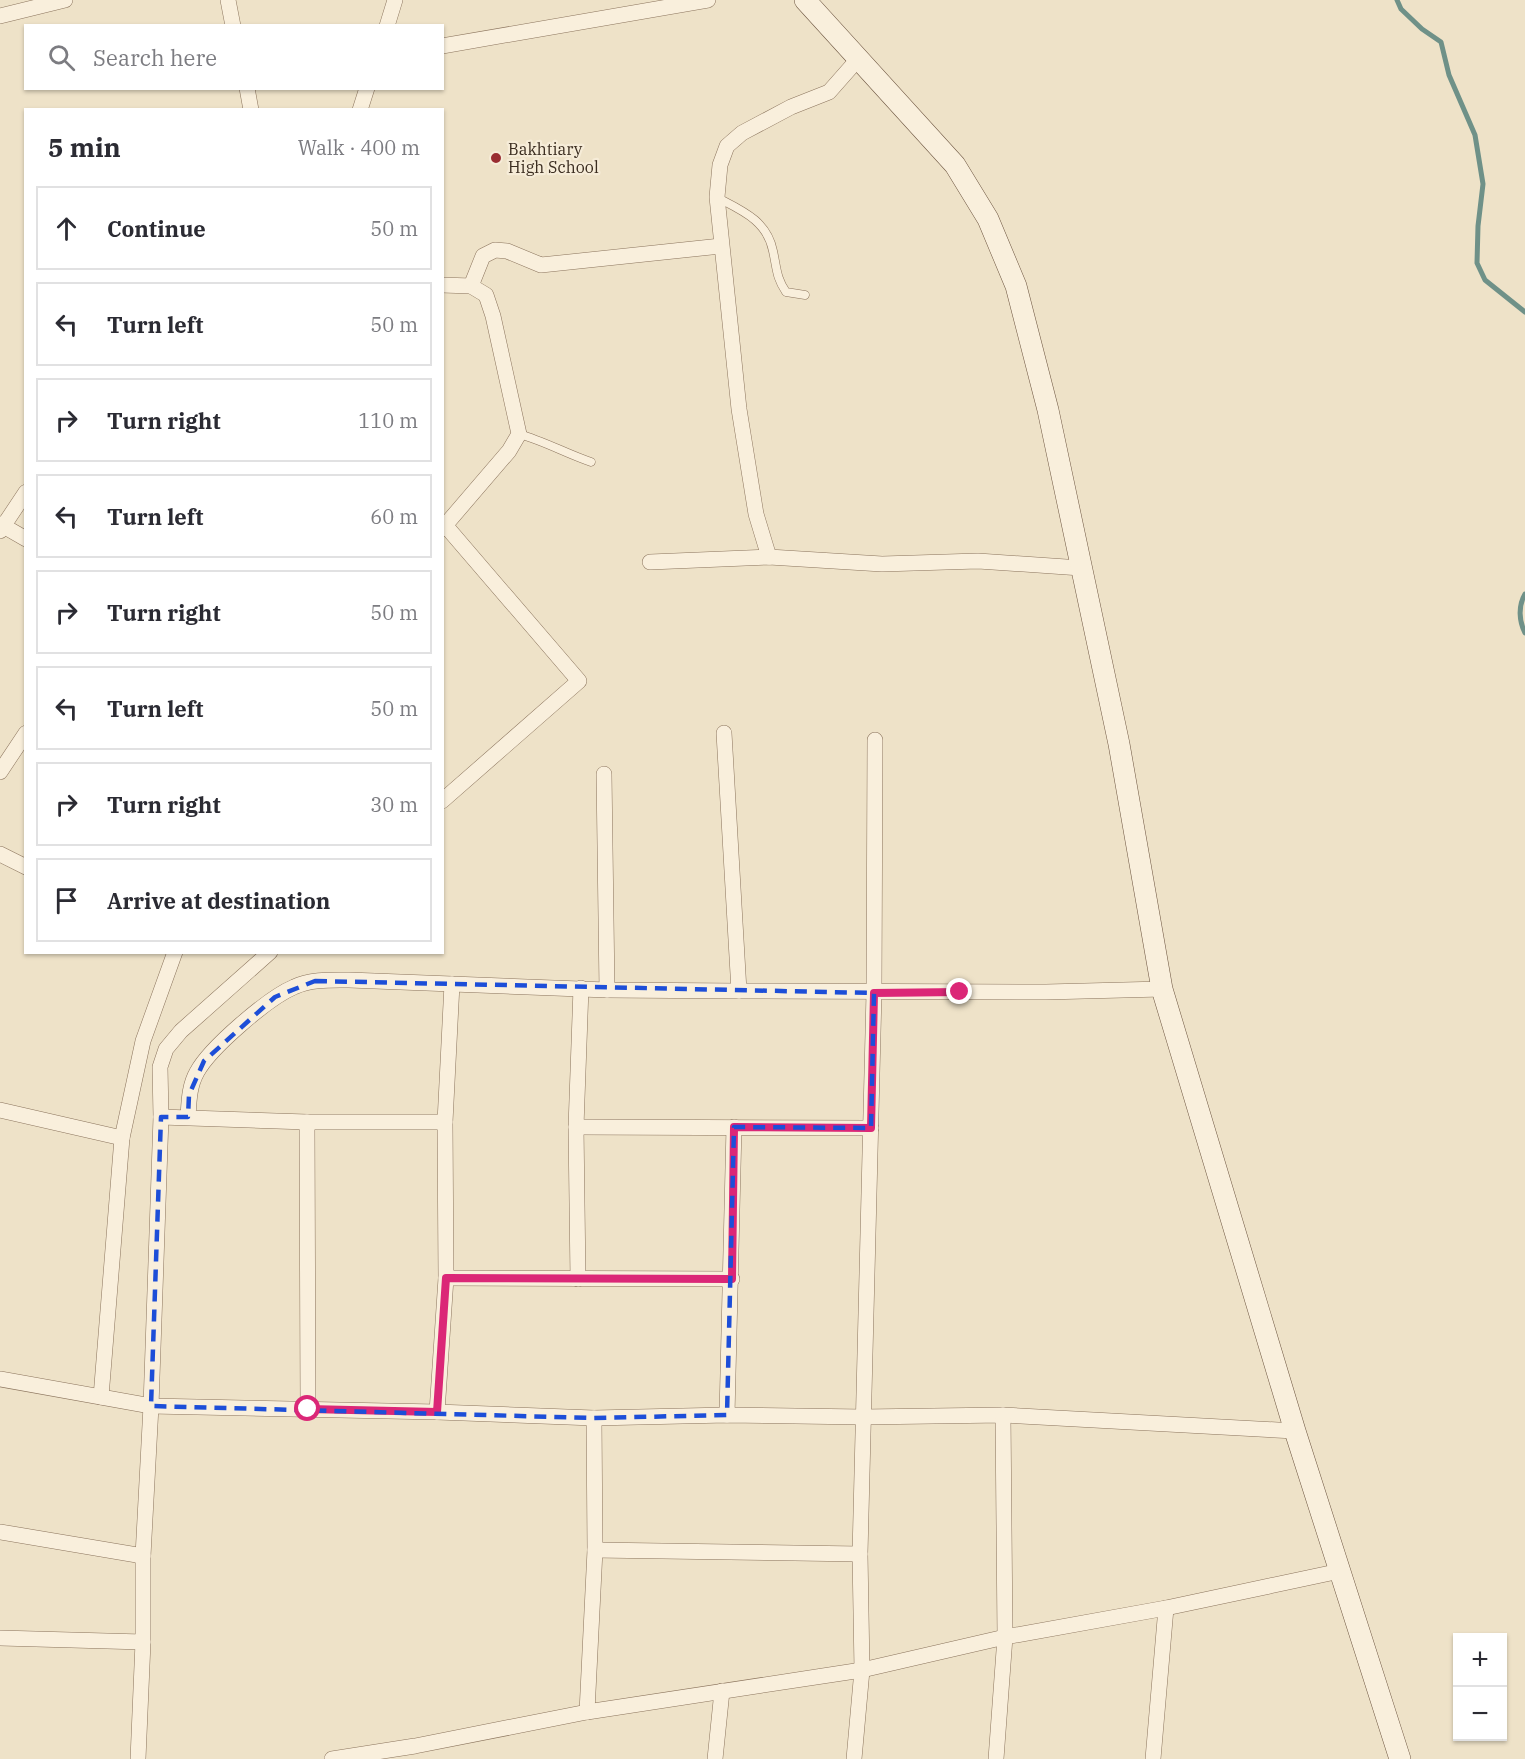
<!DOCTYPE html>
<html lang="en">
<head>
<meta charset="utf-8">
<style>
	:root { --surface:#fff; --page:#f7f7f7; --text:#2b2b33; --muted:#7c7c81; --line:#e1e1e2 }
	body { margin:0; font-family:"IBM Plex Serif",serif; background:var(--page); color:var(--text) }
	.controls { position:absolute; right:18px; bottom:18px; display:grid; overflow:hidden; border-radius:0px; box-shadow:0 2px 4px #0004 }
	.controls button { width:54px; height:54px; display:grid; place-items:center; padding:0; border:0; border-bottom:2px solid var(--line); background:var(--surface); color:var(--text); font:30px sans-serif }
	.stop { position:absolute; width:18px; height:18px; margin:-14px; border:4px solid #db2777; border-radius:50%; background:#fff }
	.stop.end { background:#db2777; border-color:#fff; box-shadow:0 2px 6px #0008 }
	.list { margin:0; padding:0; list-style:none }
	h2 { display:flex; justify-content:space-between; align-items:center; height:78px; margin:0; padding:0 24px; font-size:26px }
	h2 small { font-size:20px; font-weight:400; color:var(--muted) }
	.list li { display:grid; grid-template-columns:39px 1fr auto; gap:18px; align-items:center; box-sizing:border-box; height:84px; margin:0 12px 12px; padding:0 12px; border:2px solid var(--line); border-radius:0px }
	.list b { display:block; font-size:22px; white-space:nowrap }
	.list em { font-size:20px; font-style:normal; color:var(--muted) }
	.icon { flex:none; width:33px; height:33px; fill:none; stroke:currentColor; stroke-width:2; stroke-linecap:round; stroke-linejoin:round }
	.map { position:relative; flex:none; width:1525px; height:1759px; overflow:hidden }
	.search { position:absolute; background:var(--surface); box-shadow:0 2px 4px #0004; left:24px; top:24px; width:420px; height:66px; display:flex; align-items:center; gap:15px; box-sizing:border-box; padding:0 21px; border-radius:0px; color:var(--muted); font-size:22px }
	.panel { position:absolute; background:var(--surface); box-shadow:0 2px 4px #0004; left:24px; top:108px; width:420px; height:846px; border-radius:0px }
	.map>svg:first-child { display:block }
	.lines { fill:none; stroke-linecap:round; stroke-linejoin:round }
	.stream { stroke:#6f9188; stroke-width:5 }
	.lane-casing { stroke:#8b745d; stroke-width:9 }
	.street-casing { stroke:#8b745d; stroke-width:16 }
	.secondary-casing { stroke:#6d5540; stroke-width:22 }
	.lane { stroke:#f9efdc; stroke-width:8 }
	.street { stroke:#f9efdc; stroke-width:15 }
	.secondary { stroke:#f9efdc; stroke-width:21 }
	.route { stroke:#db2777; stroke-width:8 }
	.marked { fill:none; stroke:#1d4ed8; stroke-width:4.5; stroke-dasharray:12 8; stroke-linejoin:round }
	.poi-dot { fill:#992d31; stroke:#f6ecd8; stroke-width:2 }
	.labels { text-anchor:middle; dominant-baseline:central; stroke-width:4.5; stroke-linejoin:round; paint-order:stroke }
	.poi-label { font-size:16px; fill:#3b2d20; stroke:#f6ecd8; text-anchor:start }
</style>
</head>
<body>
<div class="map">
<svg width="1525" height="1759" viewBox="0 0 1525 1759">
	<rect width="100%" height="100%" fill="#eee2c8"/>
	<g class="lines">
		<!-- stream -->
		<g class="stream">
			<polyline points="1397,0 1401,9 1422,29 1441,42 1449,75 1475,135 1483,184 1478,226 1477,263 1485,280 1525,312"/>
			<path d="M1525 594C1518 606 1519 621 1525 633"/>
		</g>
		<defs>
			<g id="lane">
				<path d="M718 198C743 211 767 221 773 251 777 269 776 277 786 292L805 295"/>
				<path d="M519 434C544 441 567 454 591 462"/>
			</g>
			<g id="street">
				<polyline points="228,0 233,26"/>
				<polyline points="0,16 65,0"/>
				<polyline points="387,26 395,0"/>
				<polyline points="442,46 708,0"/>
				<polyline points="247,88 251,110"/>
				<polyline points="360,110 367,88"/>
				<polyline points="442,285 471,286 486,295 493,316 519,434 509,451 442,529"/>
				<polyline points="471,286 483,256 495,250 507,251 541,265 721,246"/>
				<polyline points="0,524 26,539"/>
				<polyline points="0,531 26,492"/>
				<polyline points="769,557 756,514 739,409 717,197 720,165 727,146 742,133 791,107 829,92 859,58"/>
				<polyline points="650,562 769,557 882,564 978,561 1081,568"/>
				<polyline points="724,733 739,991"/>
				<polyline points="0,772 26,733"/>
				<polyline points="604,774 607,990"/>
				<polyline points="442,801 579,681 445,525"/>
				<polyline points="0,854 26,867"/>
				<polyline points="0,1110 122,1138"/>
				<polyline points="161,1117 307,1122 445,1122"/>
				<path d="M188 1117C189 1102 189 1086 197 1072 210 1048 268 998 294 987 311 979 331 980 349 980L607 990 739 991 1046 992 1162 989"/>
				<polyline points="307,1122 308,1409"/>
				<polyline points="576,1127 871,1128"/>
				<polyline points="446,1278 732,1279"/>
				<polyline points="578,1279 576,1127 581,988"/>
				<polyline points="0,1379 151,1406 437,1412 594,1418 727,1415 863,1417 1003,1415 1295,1431"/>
				<polyline points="101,1397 122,1138 143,1041 175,952"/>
				<polyline points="437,1412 446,1278 445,1122 452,984"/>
				<polyline points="727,1415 734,1127"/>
				<polyline points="0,1532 143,1556"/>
				<polyline points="595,1550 860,1554"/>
				<polyline points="0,1638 143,1642"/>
				<polyline points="587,1712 595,1550 594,1418"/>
				<polyline points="138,1759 143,1642 143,1556 151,1406 161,1117 160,1067 166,1049 181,1031 270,952"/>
				<polyline points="332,1759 415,1746 587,1712 862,1670 1005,1637 1166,1608 1340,1571"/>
				<polyline points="715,1759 722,1691"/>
				<polyline points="854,1759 862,1670 860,1554 874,993 875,740"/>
				<polyline points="996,1759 1005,1637 1003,1415"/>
				<polyline points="1153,1759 1166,1608"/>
			</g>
			<polyline id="secondary" points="805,0 955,165 988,219 1016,286 1048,410 1119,744 1162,989 1295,1431 1400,1759"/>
		</defs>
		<!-- lane casing -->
		<use href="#lane" class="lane-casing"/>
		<!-- street casing -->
		<use href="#street" class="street-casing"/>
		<!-- secondary casing -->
		<use href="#secondary" class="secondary-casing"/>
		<!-- lane -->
		<use href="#lane" class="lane"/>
		<!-- street -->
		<use href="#street" class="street"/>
		<!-- secondary -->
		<use href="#secondary" class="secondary"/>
	</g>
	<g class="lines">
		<!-- route -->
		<polyline class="route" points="308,1409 437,1412 446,1278 732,1279 734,1127 871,1128 874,993 960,992"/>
	</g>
	<!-- marked area -->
	<path class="marked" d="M315 981 874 993 871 1128 734 1127 727 1415 594 1418 151 1406 161 1117H188L189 1095 204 1061 275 997Z"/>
	<!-- markers -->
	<circle class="poi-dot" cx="496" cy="158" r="6"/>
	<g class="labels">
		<!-- poi labels -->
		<g class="poi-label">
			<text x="508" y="149">Bakhtiary<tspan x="508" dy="18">High School</tspan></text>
		</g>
	</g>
</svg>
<div class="controls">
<button>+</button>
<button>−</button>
</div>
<div class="stop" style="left:308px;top:1409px"></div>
<div class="stop end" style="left:960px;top:992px"></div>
<div class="search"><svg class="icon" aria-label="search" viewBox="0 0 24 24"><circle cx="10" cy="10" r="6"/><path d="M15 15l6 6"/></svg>Search here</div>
<section class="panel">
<h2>5 min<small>Walk · 400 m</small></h2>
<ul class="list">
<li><svg class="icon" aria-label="ahead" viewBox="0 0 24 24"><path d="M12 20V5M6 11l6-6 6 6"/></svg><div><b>Continue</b></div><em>50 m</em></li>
<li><svg class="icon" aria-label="left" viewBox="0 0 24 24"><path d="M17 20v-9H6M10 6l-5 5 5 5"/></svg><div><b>Turn left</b></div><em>50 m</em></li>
<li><svg class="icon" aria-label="right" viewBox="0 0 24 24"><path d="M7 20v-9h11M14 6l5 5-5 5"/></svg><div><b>Turn right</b></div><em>110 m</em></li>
<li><svg class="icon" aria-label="left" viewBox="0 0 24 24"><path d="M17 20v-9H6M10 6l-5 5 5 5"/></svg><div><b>Turn left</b></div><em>60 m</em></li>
<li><svg class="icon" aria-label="right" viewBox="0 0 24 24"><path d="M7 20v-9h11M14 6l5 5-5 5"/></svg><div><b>Turn right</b></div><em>50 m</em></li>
<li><svg class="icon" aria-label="left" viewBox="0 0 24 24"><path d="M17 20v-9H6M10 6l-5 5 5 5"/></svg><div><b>Turn left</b></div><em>50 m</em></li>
<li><svg class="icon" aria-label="right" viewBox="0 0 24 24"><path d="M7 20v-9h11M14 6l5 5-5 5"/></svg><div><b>Turn right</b></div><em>30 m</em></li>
<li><svg class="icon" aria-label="arrive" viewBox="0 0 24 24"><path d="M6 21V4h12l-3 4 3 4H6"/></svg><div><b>Arrive at destination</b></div></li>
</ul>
</section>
</div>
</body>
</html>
